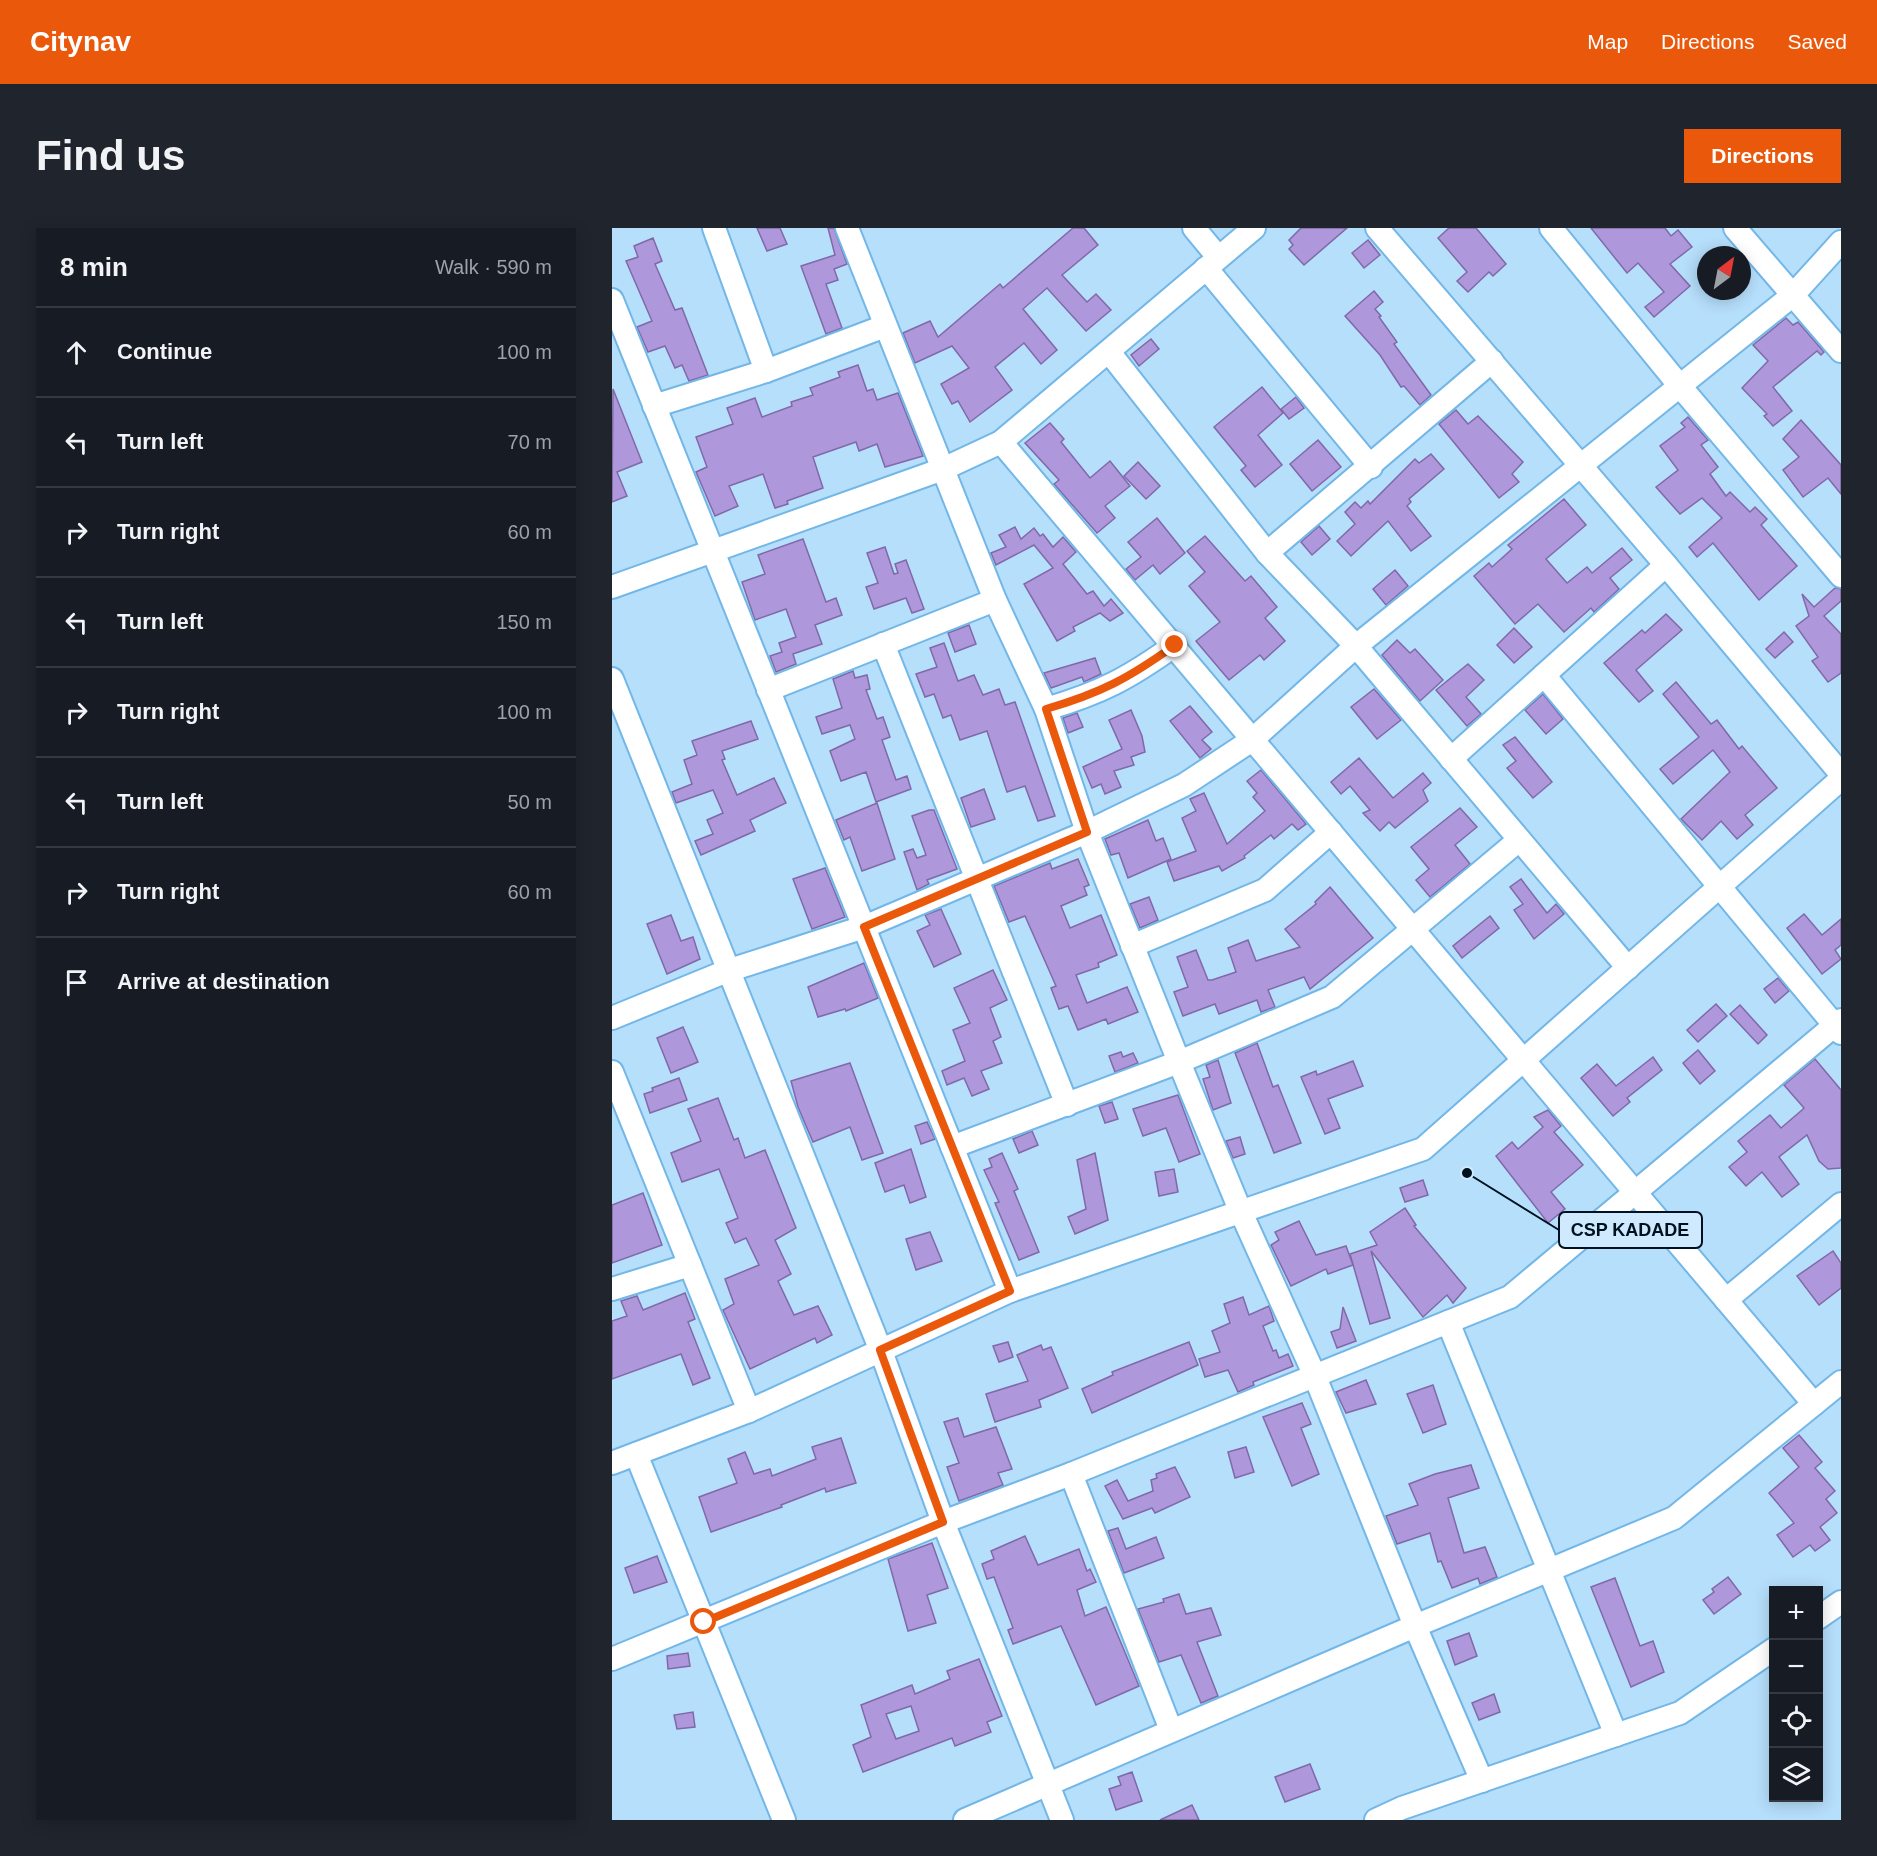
<!DOCTYPE html>
<html lang="en">
<head>
<meta charset="utf-8">
<style>
	:root { --surface:#171b24; --page:#20242c; --text:#f1f3f6; --muted:#9ea1a6; --line:#363941; --accent:#ea580c }
	body { margin:0; font-family:Arial,sans-serif; background:var(--page); color:var(--text) }
	.controls { position:absolute; right:18px; bottom:18px; display:grid; overflow:hidden; border-radius:0px; box-shadow:0 3px 15px #0003 }
	.controls button { width:54px; height:54px; display:grid; place-items:center; padding:0; border:0; border-bottom:2px solid var(--line); background:var(--surface); color:var(--text); font:30px sans-serif }
	.compass { position:absolute; left:1085px; top:18px; width:54px; height:54px; border-radius:50%; background:var(--surface); box-shadow:0 3px 15px #0003; rotate:32deg }
	.stop { position:absolute; width:18px; height:18px; margin:-14px; border:4px solid #ea580c; border-radius:50%; background:#fff }
	.stop.end { background:#ea580c; border-color:#fff; box-shadow:0 2px 6px #0008 }
	.list { margin:0; padding:0; list-style:none }
	h2 { display:flex; justify-content:space-between; align-items:center; height:78px; margin:0; padding:0 24px; font-size:26px }
	h2 small { font-size:20px; font-weight:400; color:var(--muted) }
	.list li { display:grid; grid-template-columns:39px 1fr auto; gap:18px; align-items:center; box-sizing:border-box; height:90px; padding:0 24px; border-top:2px solid var(--line) }
	.list b { display:block; font-size:22px; white-space:nowrap }
	.list em { font-size:20px; font-style:normal; color:var(--muted) }
	.icon { flex:none; width:33px; height:33px; fill:none; stroke:currentColor; stroke-width:2; stroke-linecap:round; stroke-linejoin:round }
	.map { position:relative; flex:none; width:1229px; height:1592px; overflow:hidden; border-radius:0px }
	header { display:flex; align-items:center; gap:36px; box-sizing:border-box; height:84px; padding:0 30px; background:var(--accent); color:#fff }
	header strong { font-size:28px }
	nav { display:flex; gap:33px; margin-inline-start:auto; font-size:21px }
	.intro { display:flex; align-items:center; justify-content:space-between; box-sizing:border-box; height:144px; padding:0 36px }
	h1 { margin:0; font-size:42px }
	.button { padding:15px 27px; border-radius:0px; background:var(--accent); color:#fff; font-size:21px; font-weight:700 }
	main { display:flex; gap:36px; padding:0 36px }
	aside { flex:1; background:var(--surface); border-radius:0px; box-shadow:0 3px 15px #0003 }
	.map>svg:first-child { display:block }
	.building { fill:#ae97da; stroke:#8069a8; stroke-width:1.5; fill-rule:evenodd }
	.lines { fill:none; stroke-linecap:round; stroke-linejoin:round }
	.minor-casing { stroke:#72b7e7; stroke-width:26 }
	.minor { stroke:#fff; stroke-width:22 }
	.route { stroke:#ea580c; stroke-width:8 }
	.leader { fill:none; stroke:#00121f; stroke-width:2 }
	.callout-dot { fill:#00121f; stroke:#cfeafe; stroke-width:2 }
	.callout { fill:#cfeafe; stroke:#00121f; stroke-width:2 }
	.callout-label { font-size:18px; text-anchor:middle; font-weight:bold; fill:#00121f }
</style>
</head>
<body>
<header>
<strong>Citynav</strong>
<nav><a>Map</a><a>Directions</a><a>Saved</a></nav>
</header>
<div class="intro"><h1>Find us</h1><a class="button">Directions</a></div>
<main>
<aside>
<h2>8 min<small>Walk · 590 m</small></h2>
<ul class="list">
<li><svg class="icon" aria-label="ahead" viewBox="0 0 24 24"><path d="M12 20V5M6 11l6-6 6 6"/></svg><div><b>Continue</b></div><em>100 m</em></li>
<li><svg class="icon" aria-label="left" viewBox="0 0 24 24"><path d="M17 20v-9H6M10 6l-5 5 5 5"/></svg><div><b>Turn left</b></div><em>70 m</em></li>
<li><svg class="icon" aria-label="right" viewBox="0 0 24 24"><path d="M7 20v-9h11M14 6l5 5-5 5"/></svg><div><b>Turn right</b></div><em>60 m</em></li>
<li><svg class="icon" aria-label="left" viewBox="0 0 24 24"><path d="M17 20v-9H6M10 6l-5 5 5 5"/></svg><div><b>Turn left</b></div><em>150 m</em></li>
<li><svg class="icon" aria-label="right" viewBox="0 0 24 24"><path d="M7 20v-9h11M14 6l5 5-5 5"/></svg><div><b>Turn right</b></div><em>100 m</em></li>
<li><svg class="icon" aria-label="left" viewBox="0 0 24 24"><path d="M17 20v-9H6M10 6l-5 5 5 5"/></svg><div><b>Turn left</b></div><em>50 m</em></li>
<li><svg class="icon" aria-label="right" viewBox="0 0 24 24"><path d="M7 20v-9h11M14 6l5 5-5 5"/></svg><div><b>Turn right</b></div><em>60 m</em></li>
<li><svg class="icon" aria-label="arrive" viewBox="0 0 24 24"><path d="M6 21V4h12l-3 4 3 4H6"/></svg><div><b>Arrive at destination</b></div></li>
</ul>
</aside>
<div class="map">
<svg width="1229" height="1592" viewBox="0 0 1229 1592">
	<rect width="100%" height="100%" fill="#b6dffc"/>
	<!-- building -->
	<g class="building">
		<polygon points="145,0 168,0 175,16 155,23"/>
		<polygon points="216,0 222,0 235,36 222,41 226,52 214,56 230,100 214,106 189,38 223,27"/>
		<polygon points="461,0 472,0 486,17 450,47 475,74 484,66 499,82 474,103 435,60 411,81 445,122 429,136 412,115 383,139 400,162 358,194 346,173 340,176 329,156 357,140 340,118 303,135 291,105 318,93 326,109 388,56 391,60"/>
		<polygon points="689,0 735,0 692,37 677,21 681,17 677,12"/>
		<polygon points="837,0 864,0 894,36 881,48 877,44 856,64 845,53 855,44 826,10"/>
		<polygon points="979,0 1053,0 1059,8 1066,2 1080,19 1058,36 1078,58 1042,89 1033,79 1052,64 1026,35 1015,45"/>
		<polygon points="41,10 50,33 43,36 63,82 70,80 96,147 77,153 70,137 63,140 53,118 36,124 25,99 40,93 14,33 26,29 22,18"/>
		<polygon points="756,12 768,27 752,40 740,25"/>
		<polygon points="762,63 771,74 763,81 769,88 767,89 785,114 782,116 819,167 808,177 792,158 789,159 768,127 733,88"/>
		<polygon points="1174,90 1181,97 1186,94 1212,124 1209,127 1205,123 1161,159 1180,183 1161,198 1152,188 1155,186 1130,160 1156,133 1141,117"/>
		<polygon points="539,111 547,121 527,138 519,127"/>
		<polygon points="246,137 255,163 261,161 265,172 286,165 311,228 273,239 265,216 247,223 244,214 201,229 211,260 175,273 176,276 163,280 151,246 117,258 126,278 103,288 84,244 95,239 84,209 121,196 115,180 143,170 150,189 180,178 179,174 201,167 198,160 228,149 226,144"/>
		<polygon points="650,159 671,185 646,207 670,237 643,259 629,242 634,238 602,199"/>
		<polygon points="1,161 30,234 5,244 15,268 0,274"/>
		<polygon points="684,169 692,180 677,191 669,181"/>
		<polygon points="844,182 856,196 866,188 911,234 900,246 907,254 887,270 827,196"/>
		<polygon points="1076,189 1096,212 1089,217 1106,239 1098,246 1114,268 1118,264 1138,284 1143,279 1155,291 1149,297 1185,338 1147,372 1101,315 1085,329 1077,319 1110,290 1090,270 1068,286 1044,259 1066,242 1048,218 1073,199 1069,195"/>
		<polygon points="1189,192 1229,237 1229,266 1216,250 1191,269 1171,242 1187,229 1171,211"/>
		<polygon points="438,195 452,211 449,214 478,250 498,233 518,258 493,278 503,290 485,305 442,256 447,252 413,215"/>
		<polygon points="706,212 729,239 700,263 678,236"/>
		<polygon points="819,226 832,241 797,271 799,274 795,278 819,308 799,323 776,293 739,328 725,313 743,296 733,284 743,274 749,280 756,273 758,276 803,231 807,235"/>
		<polygon points="526,234 548,258 534,271 512,248"/>
		<polygon points="952,271 974,297 934,331 955,355 975,339 980,345 1010,320 1020,332 998,350 1007,361 982,384 979,380 952,404 926,376 903,396 862,348 877,335 880,339 900,321 896,317"/>
		<polygon points="545,290 573,325 548,346 541,337 523,352 514,341 529,329 516,314"/>
		<polygon points="707,298 718,311 700,327 689,314"/>
		<polygon points="403,299 409,311 422,300 428,308 431,306 441,319 451,309 464,324 451,336 475,366 481,363 492,378 499,371 511,385 498,393 488,385 461,399 463,403 445,413 412,356 441,340 422,317 384,337 379,325 394,319 387,307"/>
		<polygon points="593,308 633,353 639,348 665,379 653,390 673,413 652,432 648,427 617,452 584,413 608,394 577,358 593,344 575,323"/>
		<polygon points="191,311 214,374 224,370 230,387 203,397 210,416 181,426 184,436 164,444 158,428 170,424 167,415 184,409 174,381 143,392 130,354 153,346 146,327"/>
		<polygon points="273,319 282,346 286,345 283,336 294,332 312,381 300,385 294,370 262,381 254,359 266,355 255,325"/>
		<polygon points="783,342 796,358 774,377 761,361"/>
		<polygon points="1223,360 1229,361 1229,373 1212,388 1229,406 1229,445 1216,454 1200,433 1206,429 1184,398 1197,388 1190,366 1202,379"/>
		<polygon points="1054,386 1070,402 1024,442 1041,463 1027,474 992,435 1030,402 1033,405"/>
		<polygon points="357,397 364,416 343,424 336,405"/>
		<polygon points="902,400 920,419 902,435 885,417"/>
		<polygon points="1172,404 1181,414 1163,430 1154,421"/>
		<polygon points="785,412 798,425 803,421 831,452 808,473 770,427"/>
		<polygon points="332,415 346,453 362,447 371,467 387,461 393,477 403,474 443,588 426,593 413,558 395,564 375,503 348,512 339,487 331,490 322,466 313,469 304,446 325,439 318,420"/>
		<polygon points="483,430 489,446 472,454 470,449 439,460 432,445"/>
		<polygon points="856,436 872,452 854,469 869,486 855,498 824,462"/>
		<polygon points="241,443 243,450 255,447 258,461 254,462 265,491 271,489 278,509 270,512 284,552 295,548 299,561 264,574 254,544 229,553 218,523 243,511 238,497 210,506 204,489 230,480 221,451"/>
		<polygon points="1064,454 1099,496 1105,492 1127,521 1130,518 1165,560 1133,587 1141,597 1125,611 1109,593 1090,612 1069,591 1118,544 1101,522 1061,556 1048,541 1087,509 1051,466"/>
		<polygon points="762,461 789,492 765,511 739,479"/>
		<polygon points="931,466 951,491 934,506 913,482"/>
		<polygon points="578,478 600,504 590,512 599,521 588,530 558,493"/>
		<polygon points="519,482 530,508 533,524 519,529 522,537 502,543 509,559 493,566 489,556 480,560 471,539 510,521 497,492"/>
		<polygon points="465,485 471,499 456,505 451,490"/>
		<polygon points="139,493 146,511 110,523 113,531 110,532 125,567 162,550 174,575 138,592 143,603 89,627 83,613 101,606 95,592 111,585 101,562 64,575 60,564 80,556 72,532 85,527 80,513"/>
		<polygon points="903,509 940,554 921,570 895,540 904,533 891,517"/>
		<polygon points="747,530 781,570 811,545 819,555 811,562 816,573 783,600 777,594 768,603 751,585 758,582 738,558 729,566 719,554"/>
		<polygon points="649,542 694,596 686,602 680,596 662,611 659,607 632,628 633,630 610,643 607,638 562,653 555,634 584,623 570,590 584,583 578,571 592,565 615,616 653,583 641,569 645,565 635,553"/>
		<polygon points="372,561 383,591 359,599 349,570"/>
		<polygon points="265,575 283,631 250,643 238,609 232,612 224,592"/>
		<polygon points="848,580 865,599 843,617 858,636 818,669 804,652 817,641 799,619"/>
		<polygon points="317,582 322,582 345,641 315,652 317,656 305,662 292,624 301,621 305,630 314,627 300,588"/>
		<polygon points="536,592 544,613 551,610 559,631 516,650 507,625 499,627 493,611"/>
		<polygon points="466,631 477,657 472,659 475,667 449,678 458,700 489,687 505,727 486,735 487,739 464,747 475,775 515,759 526,784 496,796 494,791 466,802 456,778 447,781 439,760 444,758 413,688 397,694 382,658 438,635 440,641"/>
		<polygon points="213,640 233,689 200,701 181,651"/>
		<polygon points="909,651 935,685 944,676 952,686 922,711 902,682 911,676 898,659"/>
		<polygon points="718,659 761,710 698,761 692,749 656,762 663,779 649,784 645,772 607,786 603,776 571,788 562,764 576,759 565,729 584,722 596,752 600,752 624,744 616,720 636,712 644,733 688,719 673,701 704,676 703,674"/>
		<polygon points="537,669 546,692 528,700 518,676"/>
		<polygon points="329,681 349,726 322,739 305,703 318,697 313,687"/>
		<polygon points="1192,686 1210,707 1229,691 1229,717 1223,722 1229,731 1210,746 1175,700"/>
		<polygon points="59,687 69,713 81,709 88,731 55,746 35,696"/>
		<polygon points="878,688 887,700 850,730 841,718"/>
		<polygon points="252,735 266,770 234,783 233,781 206,789 196,759"/>
		<polygon points="381,742 395,772 378,780 389,809 381,813 390,835 369,843 377,861 360,868 352,850 335,857 330,843 353,833 341,802 358,795 342,760"/>
		<polygon points="1166,750 1177,763 1163,775 1152,761"/>
		<polygon points="1104,776 1115,788 1086,814 1075,802"/>
		<polygon points="1128,777 1155,807 1146,816 1118,786"/>
		<polygon points="71,799 86,834 59,845 45,810"/>
		<polygon points="645,815 661,859 666,857 689,915 662,925 623,825"/>
		<polygon points="1086,822 1103,843 1088,856 1071,835"/>
		<polygon points="509,824 511,829 521,825 526,835 503,844 497,828"/>
		<polygon points="1041,829 1050,842 1015,870 1018,874 1001,888 969,850 985,836 1004,858"/>
		<polygon points="1203,831 1229,862 1229,940 1216,941 1207,933 1195,907 1167,929 1187,956 1170,969 1150,944 1134,958 1117,939 1135,924 1126,913 1158,887 1169,900 1190,882 1192,880 1172,857"/>
		<polygon points="606,832 619,875 601,882 591,851 598,849 594,837"/>
		<polygon points="741,833 751,858 716,871 728,900 713,906 689,849 704,843 705,847"/>
		<polygon points="238,835 271,925 250,932 238,899 201,914 186,879 179,853"/>
		<polygon points="67,850 75,872 38,885 32,866 41,863 40,860"/>
		<polygon points="566,867 588,926 567,934 554,900 531,908 521,881"/>
		<polygon points="106,870 122,912 126,910 133,930 153,922 184,1000 163,1012 179,1046 166,1053 182,1087 206,1078 220,1107 205,1115 203,1110 138,1141 111,1082 122,1076 113,1051 147,1037 134,1010 123,1015 114,995 126,990 107,941 70,954 59,925 89,913 76,881"/>
		<polygon points="500,874 506,891 493,895 487,878"/>
		<polygon points="936,882 949,898 942,904 971,937 939,964 953,981 936,995 884,928 900,914 906,921 931,899 922,889"/>
		<polygon points="315,894 323,911 309,916 303,898"/>
		<polygon points="420,903 426,917 407,925 401,911"/>
		<polygon points="628,909 633,926 621,930 614,913"/>
		<polygon points="299,921 314,969 298,975 292,957 273,964 263,935"/>
		<polygon points="390,925 406,961 402,963 427,1024 407,1032 383,975 387,974 372,942 380,939 377,931"/>
		<polygon points="483,925 496,992 463,1006 456,989 474,981 465,932"/>
		<polygon points="562,941 566,964 547,968 543,944"/>
		<polygon points="811,952 816,967 793,974 788,960"/>
		<polygon points="31,965 50,1017 0,1035 0,977"/>
		<polygon points="793,980 804,997 802,998 854,1060 841,1075 835,1067 811,1089 759,1023 778,1090 758,1096 738,1026 765,1017 758,1004"/>
		<polygon points="687,993 704,1027 734,1018 741,1037 716,1046 714,1041 679,1058 659,1017 667,1012 663,1004"/>
		<polygon points="318,1004 330,1033 304,1042 294,1011"/>
		<polygon points="1221,1023 1229,1035 1229,1060 1207,1077 1185,1048"/>
		<polygon points="73,1065 83,1091 76,1094 98,1150 81,1157 69,1126 0,1151 0,1093 15,1088 9,1073 25,1068 31,1082"/>
		<polygon points="631,1069 637,1087 657,1078 662,1093 651,1098 661,1123 664,1122 667,1130 676,1126 681,1138 641,1154 642,1157 626,1164 616,1142 593,1149 587,1131 608,1124 600,1103 618,1095 612,1076"/>
		<polygon points="731,1079 744,1113 725,1120 719,1104 728,1101"/>
		<polygon points="396,1114 401,1129 387,1134 381,1118"/>
		<polygon points="577,1114 586,1137 480,1185 470,1161 501,1147 500,1144"/>
		<polygon points="429,1117 431,1122 439,1119 456,1160 427,1172 429,1179 383,1194 374,1166 416,1153 405,1127"/>
		<polygon points="754,1152 764,1176 734,1185 724,1164"/>
		<polygon points="821,1157 834,1196 811,1205 795,1166"/>
		<polygon points="690,1175 699,1196 689,1200 707,1246 680,1258 651,1189"/>
		<polygon points="346,1190 352,1209 384,1199 400,1241 386,1245 391,1257 347,1273 335,1239 347,1235 332,1194"/>
		<polygon points="1187,1207 1210,1234 1203,1240 1223,1263 1214,1271 1225,1285 1208,1299 1218,1312 1203,1323 1198,1317 1181,1329 1165,1307 1182,1295 1157,1265 1187,1239 1171,1220"/>
		<polygon points="229,1210 244,1255 214,1264 213,1260 169,1277 170,1279 99,1304 87,1269 125,1255 116,1231 133,1224 142,1246 158,1241 160,1248 204,1231 200,1219"/>
		<polygon points="634,1219 642,1244 623,1250 616,1224"/>
		<polygon points="859,1237 867,1260 836,1270 852,1325 873,1319 885,1349 868,1356 866,1350 840,1360 829,1333 826,1334 818,1305 785,1316 774,1288 806,1277 797,1256 823,1246"/>
		<polygon points="563,1239 578,1269 543,1285 540,1280 511,1291 493,1258 505,1252 516,1273 541,1263 539,1252 545,1250 544,1246"/>
		<polygon points="506,1300 514,1321 544,1309 552,1330 512,1345 496,1303"/>
		<polygon points="413,1308 426,1337 467,1321 475,1343 478,1341 484,1354 465,1362 473,1388 494,1379 527,1458 484,1477 449,1398 401,1416 396,1402 401,1400 382,1349 375,1351 370,1336 382,1331 379,1323"/>
		<polygon points="320,1315 336,1360 315,1367 324,1395 296,1403 276,1331"/>
		<polygon points="45,1328 55,1354 22,1365 13,1340"/>
		<polygon points="1116,1349 1129,1366 1102,1386 1091,1372 1102,1364 1100,1361"/>
		<polygon points="1003,1350 1028,1418 1041,1413 1052,1444 1019,1459 979,1359"/>
		<polygon points="567,1366 574,1386 599,1380 609,1407 585,1414 606,1468 589,1475 569,1427 547,1434 526,1381 552,1374 551,1371"/>
		<polygon points="857,1405 865,1428 843,1437 835,1413"/>
		<polygon points="76,1425 78,1438 56,1441 55,1428"/>
		<path d="M367 1431 390 1488 375 1494 379 1504 343 1518 340 1510 251 1544 241 1517 259 1509 249 1477 300 1457 303 1466 338 1451 335 1443ZM299 1478 307 1503 284 1511 274 1486Z"/>
		<polygon points="882,1466 888,1484 867,1492 860,1475"/>
		<polygon points="81,1484 83,1499 65,1501 62,1487"/>
		<polygon points="698,1536 708,1561 673,1574 663,1549"/>
		<polygon points="520,1544 530,1573 504,1582 497,1561 509,1557 506,1549"/>
		<polygon points="580,1577 587,1592 548,1592"/>
	</g>
	<g class="lines">
		<defs>
			<g id="minor">
				<polyline points="102,0 154,143"/>
				<polyline points="235,0 383,372 434,481 475,604 567,834 628,982 702,1146 803,1398 870,1553"/>
				<polyline points="582,0 606,29"/>
				<polyline points="765,0 1054,337 1229,546"/>
				<polyline points="939,0 1067,157 1229,348"/>
				<polyline points="1123,0 1229,123"/>
				<polyline points="594,40 759,239"/>
				<polyline points="0,72 398,1063"/>
				<polyline points="497,124 655,325 744,418 1016,740"/>
				<polyline points="42,178 154,143 273,98"/>
				<polyline points="389,214 1202,1176"/>
				<polyline points="655,325 880,133"/>
				<polyline points="0,359 331,241 389,214 642,0"/>
				<polyline points="271,416 455,877"/>
				<polyline points="932,447 1229,805"/>
				<polyline points="0,451 269,1123 331,1294 450,1592"/>
				<polyline points="156,462 383,372"/>
				<path d="M434 481C489 465 517 450 563 417"/>
				<polyline points="839,531 1054,337"/>
				<polyline points="520,718 653,662 719,604"/>
				<polyline points="0,790 115,743 252,699 475,604 572,557 640,512 744,418 1181,67 1229,14"/>
				<polyline points="0,844 137,1183"/>
				<polyline points="340,919 567,834 720,769 907,612"/>
				<polyline points="0,1061 78,1037"/>
				<polyline points="1114,1072 1229,976"/>
				<polyline points="836,1094 1004,1507"/>
				<polyline points="24,1226 172,1592"/>
				<polyline points="0,1235 137,1183 398,1063 811,921 1229,551"/>
				<polyline points="459,1246 559,1502"/>
				<polyline points="1206,1390 1229,1374"/>
				<polyline points="0,1431 331,1294 459,1246 898,1069 1229,792"/>
				<polyline points="353,1592 803,1398 1062,1290 1229,1154"/>
				<polyline points="764,1592 790,1580 1068,1485 1162,1421"/>
			</g>
		</defs>
		<!-- minor casing -->
		<use href="#minor" class="minor-casing"/>
		<!-- minor -->
		<use href="#minor" class="minor"/>
	</g>
	<g class="lines">
		<!-- route -->
		<path class="route" d="M92 1394 331 1294 268 1122 398 1063 252 699 475 604 434 481C489 465 517 450 563 417"/>
	</g>
	<!-- callouts -->
	<path class="leader" d="M855 945L947 1002"/>
	<circle class="callout-dot" cx="855" cy="945" r="6"/>
	<rect class="callout" x="947" y="984" width="143" height="36" rx="6"/>
	<g class="callout-label">
		<text x="1018" y="1008">CSP KADADE</text>
	</g>
</svg>
<div class="controls">
<button>+</button>
<button>−</button>
<button><svg class="icon" aria-label="locate" viewBox="0 0 24 24"><circle cx="12" cy="12" r="6"/><path d="M12 2v4M12 18v4M2 12h4M18 12h4"/></svg></button>
<button><svg class="icon" aria-label="layers" viewBox="0 0 24 24"><path d="M12 4l9 5-9 5-9-5zM3 14l9 5 9-5"/></svg></button>
</div>
<svg class="compass" viewBox="-18 -18 36 36"><path d="M0-13l5 13h-10z" fill="#e53935"/><path d="M0 13l5-13h-10z" fill="#9ea1a6"/></svg>
<div class="stop" style="left:92px;top:1394px"></div>
<div class="stop end" style="left:563px;top:417px"></div>
</div>
</main>
</body>
</html>
